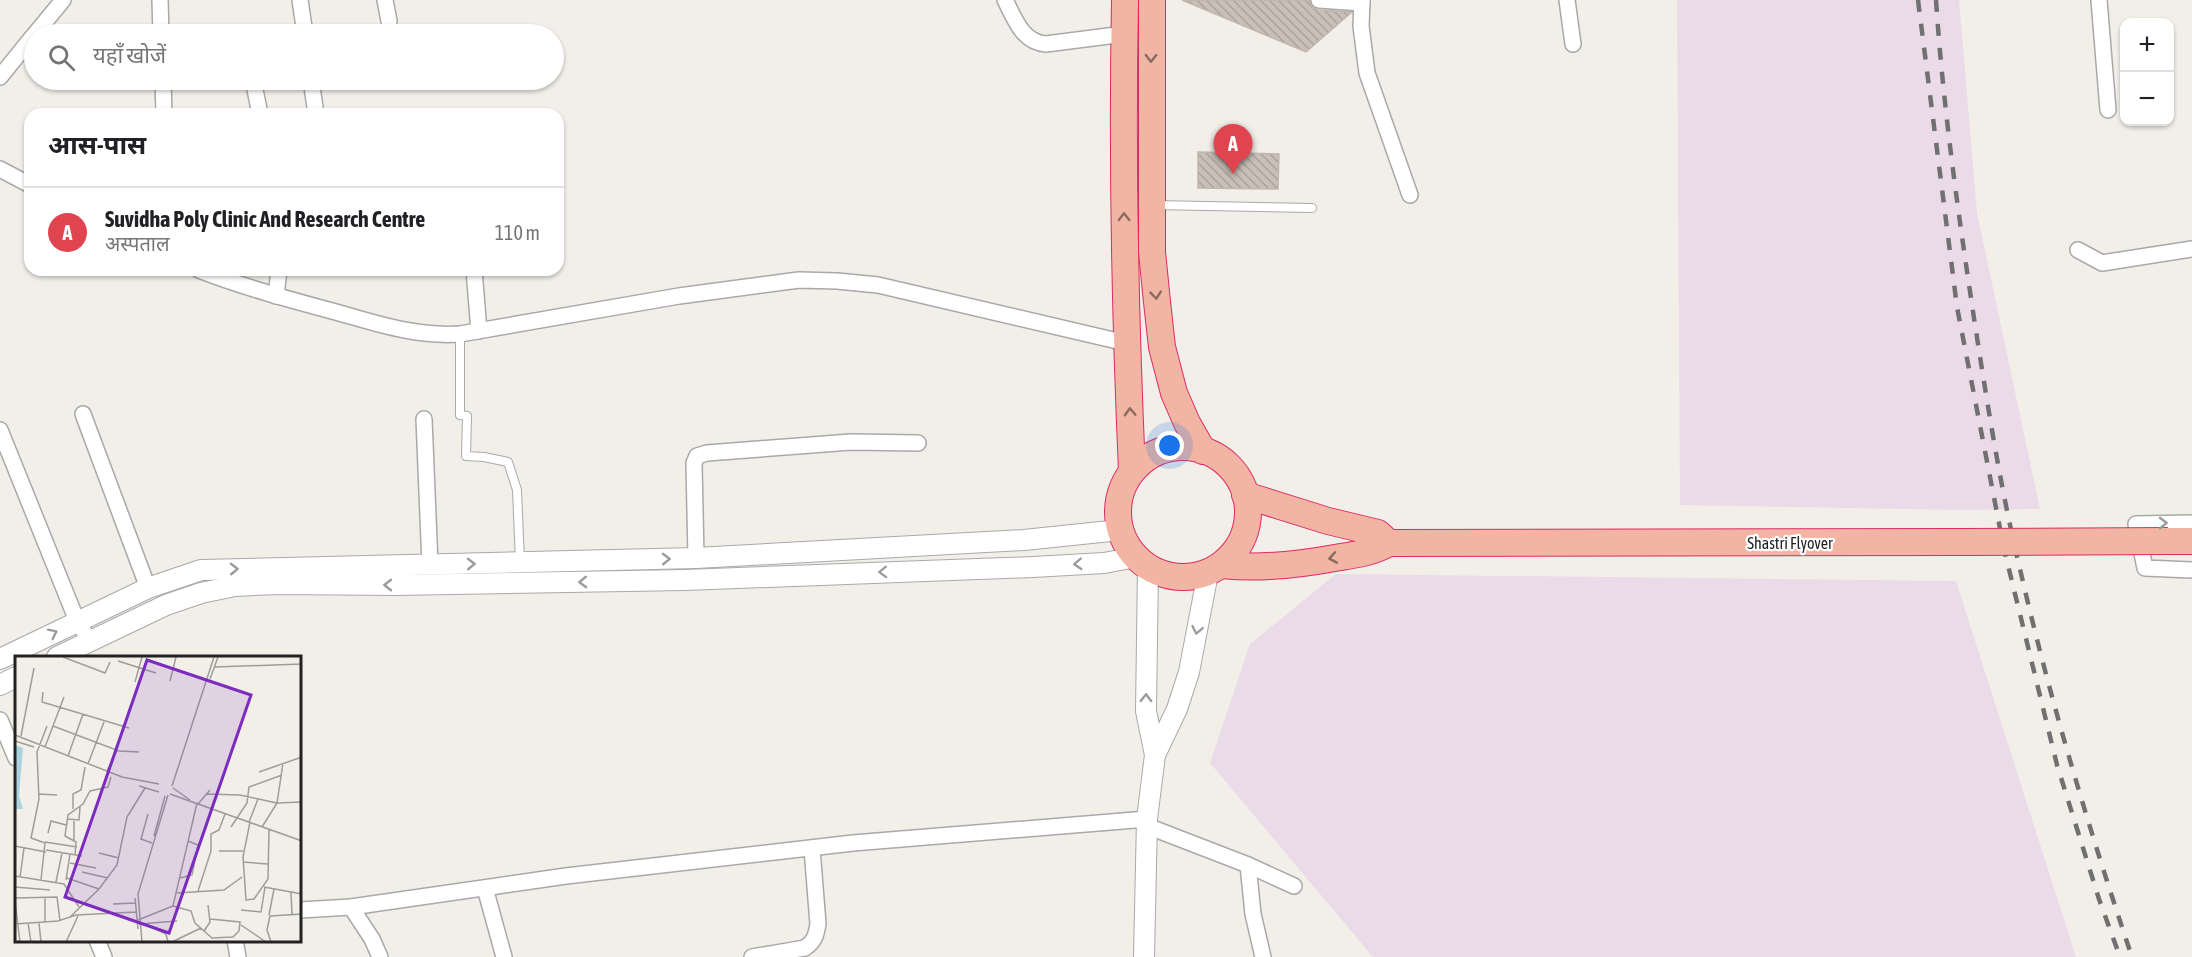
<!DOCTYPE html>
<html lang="hi">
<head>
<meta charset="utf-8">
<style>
	:root { --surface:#fff; --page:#f2f2f2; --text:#202124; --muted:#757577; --line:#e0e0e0; --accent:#db2777 }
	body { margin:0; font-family:"Asap Condensed","Noto Sans Devanagari",sans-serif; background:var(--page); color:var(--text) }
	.controls { position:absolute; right:18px; top:18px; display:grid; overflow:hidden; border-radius:12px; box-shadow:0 2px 4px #0004 }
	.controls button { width:54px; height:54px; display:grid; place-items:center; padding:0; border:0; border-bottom:2px solid var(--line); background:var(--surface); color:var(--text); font:30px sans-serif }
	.you { position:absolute; left:1170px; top:446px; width:21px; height:21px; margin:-15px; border:4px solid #fff; border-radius:50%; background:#1a73e8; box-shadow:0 0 0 9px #1a73e833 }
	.badge { display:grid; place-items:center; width:39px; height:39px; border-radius:50%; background:var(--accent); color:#fff; font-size:20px; font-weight:700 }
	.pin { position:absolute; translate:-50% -50px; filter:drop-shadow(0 2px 3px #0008) }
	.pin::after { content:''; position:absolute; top:32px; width:21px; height:18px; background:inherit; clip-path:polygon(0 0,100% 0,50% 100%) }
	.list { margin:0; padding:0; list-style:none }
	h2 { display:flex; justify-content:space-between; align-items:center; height:78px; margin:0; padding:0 24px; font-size:26px }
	h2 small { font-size:20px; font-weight:400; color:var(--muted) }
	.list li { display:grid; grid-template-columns:39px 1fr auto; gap:18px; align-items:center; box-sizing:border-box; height:90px; padding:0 24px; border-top:2px solid var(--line) }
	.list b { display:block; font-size:22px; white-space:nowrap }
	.list p { margin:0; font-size:20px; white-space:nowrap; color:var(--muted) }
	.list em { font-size:20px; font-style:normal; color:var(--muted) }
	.icon { flex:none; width:33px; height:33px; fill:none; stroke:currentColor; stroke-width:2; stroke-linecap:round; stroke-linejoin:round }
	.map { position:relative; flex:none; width:2192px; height:957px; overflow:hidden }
	.search { position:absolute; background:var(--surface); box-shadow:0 2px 4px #0004; left:24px; top:24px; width:540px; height:66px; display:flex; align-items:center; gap:15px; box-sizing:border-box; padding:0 21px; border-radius:33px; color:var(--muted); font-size:22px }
	.panel { position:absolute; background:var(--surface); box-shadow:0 2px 4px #0004; left:24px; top:108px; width:540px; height:168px; border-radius:18px }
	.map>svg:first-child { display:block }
	.railway { fill:#ebdbe8 }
	.building { fill:url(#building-back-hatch); stroke:#c4b6ab; stroke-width:1.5 }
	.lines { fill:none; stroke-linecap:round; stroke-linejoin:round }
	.service-casing { stroke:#a9a9a9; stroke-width:10 }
	.minor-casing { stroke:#a9a9a9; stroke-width:18 }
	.tertiary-casing { stroke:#a9a9a9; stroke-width:22 }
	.trunk-casing { stroke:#dc2a67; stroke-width:28 }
	.service { stroke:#fff; stroke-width:8 }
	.minor { stroke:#fff; stroke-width:15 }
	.tertiary { stroke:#fff; stroke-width:20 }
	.trunk { stroke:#f2b4a3; stroke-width:26 }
	.rail { stroke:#707070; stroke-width:4.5; stroke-dasharray:12 12; stroke-linecap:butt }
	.trunk-bridge-casing { stroke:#dc2a67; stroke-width:28; stroke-linecap:butt }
	.trunk-bridge { stroke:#f2b4a3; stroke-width:26 }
	.oneway { stroke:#8a6b62 }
	.oneway2 { stroke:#9c9c9c }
	.labels { text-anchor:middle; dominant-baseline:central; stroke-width:4.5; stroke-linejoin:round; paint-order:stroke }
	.street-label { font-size:16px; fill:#222; stroke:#fff }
	.inset-road { fill:none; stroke:#9f9d99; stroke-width:1.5 }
	.view { fill:#7b2cbf; fill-opacity:0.15; stroke:#7b2cbf; stroke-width:3 }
	.inset-edge { fill:none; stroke:#222; stroke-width:3 }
</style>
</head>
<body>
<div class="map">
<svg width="2192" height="957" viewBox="0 0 2192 957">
	<defs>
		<pattern id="building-back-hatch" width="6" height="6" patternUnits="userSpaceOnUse" patternTransform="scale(1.5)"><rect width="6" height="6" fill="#c7bfb8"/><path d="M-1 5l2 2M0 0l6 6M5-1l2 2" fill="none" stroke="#aba49e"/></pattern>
	</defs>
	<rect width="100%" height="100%" fill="#f2efe9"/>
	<!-- railway -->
	<g class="railway">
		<polygon points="1677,0 1959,0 1977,213 2040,509 1961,510 1680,505"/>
		<polygon points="1336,574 1956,581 2076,957 1373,957 1210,763 1250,644"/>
	</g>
	<!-- building -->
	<g class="building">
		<polygon points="1182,0 1309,0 1313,8 1318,10 1352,12 1306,52"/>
		<polygon points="1198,152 1279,154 1278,189 1198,188"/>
	</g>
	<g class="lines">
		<defs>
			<g id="service">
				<polyline points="1154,205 1312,208"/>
				<polyline points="460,334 460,415 467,416 466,456 484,457 508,462 517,490 520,562"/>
			</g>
			<g id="minor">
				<polyline points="160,0 161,34"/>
				<polyline points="300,0 305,34"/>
				<polyline points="385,0 389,21"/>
				<path d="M1005 0C1015 19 1022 42 1046 44L1124 34"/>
				<polyline points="1319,0 1362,3"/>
				<polyline points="1362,0 1361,26 1367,73 1410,195"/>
				<polyline points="1567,0 1573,44"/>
				<polyline points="2099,0 2108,110"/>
				<polyline points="35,34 63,0"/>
				<polyline points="0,77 34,35"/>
				<polyline points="163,80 164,114"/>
				<polyline points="253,80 260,114"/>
				<polyline points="311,80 316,114"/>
				<polyline points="0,169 30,185"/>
				<polyline points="2078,250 2102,263 2192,249"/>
				<path d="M199 270C243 287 287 299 332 311 376 323 414 337 460 334L679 296 799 280 837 281 878 285 1126 343"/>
				<polyline points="474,270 479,331"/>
				<polyline points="276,296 279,270"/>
				<polyline points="83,414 148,588"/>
				<polyline points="424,419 430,565"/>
				<polyline points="0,430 77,621 90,641"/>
				<polyline points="2192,523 2136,524 2145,568 2192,570"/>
				<polyline points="696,558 694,463 697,456 707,453 851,442 918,443"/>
				<polyline points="0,720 16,758"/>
				<polyline points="1147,826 1248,865 1294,886"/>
				<polyline points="1248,865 1253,914 1263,957"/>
				<polyline points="485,888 504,957"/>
				<polyline points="351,907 372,939 380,957"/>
				<polyline points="300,910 351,907 566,876 853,843 1147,819"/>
				<polyline points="97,940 104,957"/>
				<polyline points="235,940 238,957"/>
				<path d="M752 957 805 948C815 941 816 935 818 924L812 849"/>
			</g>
			<g id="tertiary">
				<polyline points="57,657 166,605 201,593 235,586 277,584 396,585 685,580 1033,567 1104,563 1136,557"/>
				<polyline points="0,659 148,588 201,570 696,558 1024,540 1120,530"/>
				<polyline points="0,685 16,677"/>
				<polyline points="1155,755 1177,709 1189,672 1208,573"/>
				<polyline points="1144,957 1147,819 1155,755 1146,711 1148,567"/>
			</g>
			<g id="trunk">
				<path d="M1125 0C1122 157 1125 314 1132 471"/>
				<polyline points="1152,0 1152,252 1157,302 1162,347 1174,393 1187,423 1203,451"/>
				<circle cx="1183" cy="512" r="65"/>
				<polyline points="1245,495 1328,521 1378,533 1389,543"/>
				<polyline points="2168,541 2192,541"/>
				<polyline points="1389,543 1960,542"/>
				<path d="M1222 565C1260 569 1297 565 1335 558 1353 555 1372 553 1389 543"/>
			</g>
		</defs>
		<!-- service casing -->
		<use href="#service" class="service-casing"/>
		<!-- minor casing -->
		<use href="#minor" class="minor-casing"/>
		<!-- tertiary casing -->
		<use href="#tertiary" class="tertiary-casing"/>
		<!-- trunk casing -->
		<use href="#trunk" class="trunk-casing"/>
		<!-- service -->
		<use href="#service" class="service"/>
		<!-- minor -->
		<use href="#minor" class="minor"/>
		<!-- tertiary -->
		<use href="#tertiary" class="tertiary"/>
		<!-- trunk -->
		<use href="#trunk" class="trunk"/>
		<!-- rail -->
		<g class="rail">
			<polyline points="1918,0 1957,307 2004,549 2057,765 2099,899 2120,957"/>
			<path d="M1936 0C1943 106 1958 212 1974 318 1987 402 2000 486 2020 569 2050 700 2089 829 2132 957"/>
		</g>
		<defs>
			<polyline id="trunk-bridge" points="1960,542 2168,541"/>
		</defs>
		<!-- trunk-bridge casing -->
		<use href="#trunk-bridge" class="trunk-bridge-casing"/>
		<!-- trunk-bridge -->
		<use href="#trunk-bridge" class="trunk-bridge"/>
	</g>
	<!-- one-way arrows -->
	<defs><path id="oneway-chevron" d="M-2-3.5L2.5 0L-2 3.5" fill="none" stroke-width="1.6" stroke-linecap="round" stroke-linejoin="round" transform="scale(1.5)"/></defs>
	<g class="oneway">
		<use href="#oneway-chevron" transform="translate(1151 58) rotate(91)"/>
		<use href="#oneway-chevron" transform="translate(1124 217) rotate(-91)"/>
		<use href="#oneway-chevron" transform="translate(1156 295) rotate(84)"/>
		<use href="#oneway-chevron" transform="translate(1130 412) rotate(-93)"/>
		<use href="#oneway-chevron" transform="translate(1333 558) rotate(170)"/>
	</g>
	<g class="oneway2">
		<use href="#oneway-chevron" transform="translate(2163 523) rotate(-1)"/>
		<use href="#oneway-chevron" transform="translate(666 559) rotate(-1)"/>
		<use href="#oneway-chevron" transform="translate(471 564) rotate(-1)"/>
		<use href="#oneway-chevron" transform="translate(1078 564) rotate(177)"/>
		<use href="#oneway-chevron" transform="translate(234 569) rotate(-1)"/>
		<use href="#oneway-chevron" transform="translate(883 572) rotate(178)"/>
		<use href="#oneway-chevron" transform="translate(583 582) rotate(179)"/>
		<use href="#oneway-chevron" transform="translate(388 585) rotate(-180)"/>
		<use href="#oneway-chevron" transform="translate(1197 630) rotate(101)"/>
		<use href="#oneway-chevron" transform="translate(53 633) rotate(-26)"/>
		<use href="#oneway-chevron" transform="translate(1146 698) rotate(-89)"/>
	</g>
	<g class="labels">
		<!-- street labels -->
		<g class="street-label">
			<text x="1790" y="543">Shastri Flyover</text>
		</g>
	</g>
	<!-- overview -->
	<g transform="translate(15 656)">
		<rect width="286" height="286" fill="#f2efe9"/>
		<path d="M0 89 8 92 4 140 8 153H0Z" fill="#aad3df"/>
		<path class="inset-road" d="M48 1 90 17 95 6M103 5 141 17M199 11 287 8M195 23 203 1M155 25 161 1M120 26 127 1M28 36 27 46 114 72M38 70 104 95 124 96M0 79 107 121 144 128M6 80 19 12M0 85 19 91M30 91 49 41M53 100 68 58M73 108 89 66M92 115 102 94M244 116 287 101M124 130 144 136M157 130 199 1M158 132 175 144M24 138 42 139M155 138 287 185M191 138 225 139 262 147 268 107M183 148 195 134M58 153V138L66 134 70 111M133 158 126 183 137 187M52 163 64 164 65 151M59 165V184M234 166 243 143M235 166 228 201 231 244 239 243 253 223 254 173M216 171 232 147 234 131 267 119M247 171 262 147 287 146M33 177 36 165 51 169M139 180 150 140M30 186 62 191M0 190 31 196M31 194 67 200M204 195H228M84 197 104 202M60 199 61 186 50 180 53 159 68 148 75 135 93 131 96 121M228 206 253 208M55 207 81 212M67 216 93 222M0 220 49 228 64 251M5 221 9 192M52 222 84 233M165 222 177 219 183 189 173 185M26 224 30 187 16 182 24 143 22 96 32 70M51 224 55 198M41 226 47 197M0 231 35 234M249 231 276 236M183 235 196 195V178L204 174 210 158M162 237 209 234 227 221M30 241V266M0 242 42 241 45 265M120 242 123 273M0 245 5 286M98 248 120 247M158 250 176 255 180 267 197 282 218 281 224 275 225 266 195 263M226 254 246 256 250 231M277 258 276 236 287 238M254 259 259 233M55 261 84 233 102 209 112 161 130 132M123 264 158 250 182 147M13 267 16 286M24 267 26 286M0 268 43 265 61 259 121 256M124 268 162 265M132 269 151 278 153 286M226 269 251 286M189 275 195 266 193 249M51 286 63 260M127 286 123 238 153 139M157 286 186 272M256 286 252 274 255 260 287 258"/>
		<path class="view" d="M132 4 236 39 154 277 50 241Z"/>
		<rect width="286" height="286" class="inset-edge"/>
	</g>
</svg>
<div class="controls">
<button>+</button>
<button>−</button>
</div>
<div class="you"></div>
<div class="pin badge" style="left:1233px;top:174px;background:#e0444e">A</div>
<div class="search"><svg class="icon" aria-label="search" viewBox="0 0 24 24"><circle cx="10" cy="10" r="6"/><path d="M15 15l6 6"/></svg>यहाँ खोजें</div>
<section class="panel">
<h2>आस-पास<small></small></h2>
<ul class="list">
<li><span class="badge" style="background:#e0444e">A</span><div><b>Suvidha Poly Clinic And Research Centre</b><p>अस्पताल</p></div><em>110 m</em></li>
</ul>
</section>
</div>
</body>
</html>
